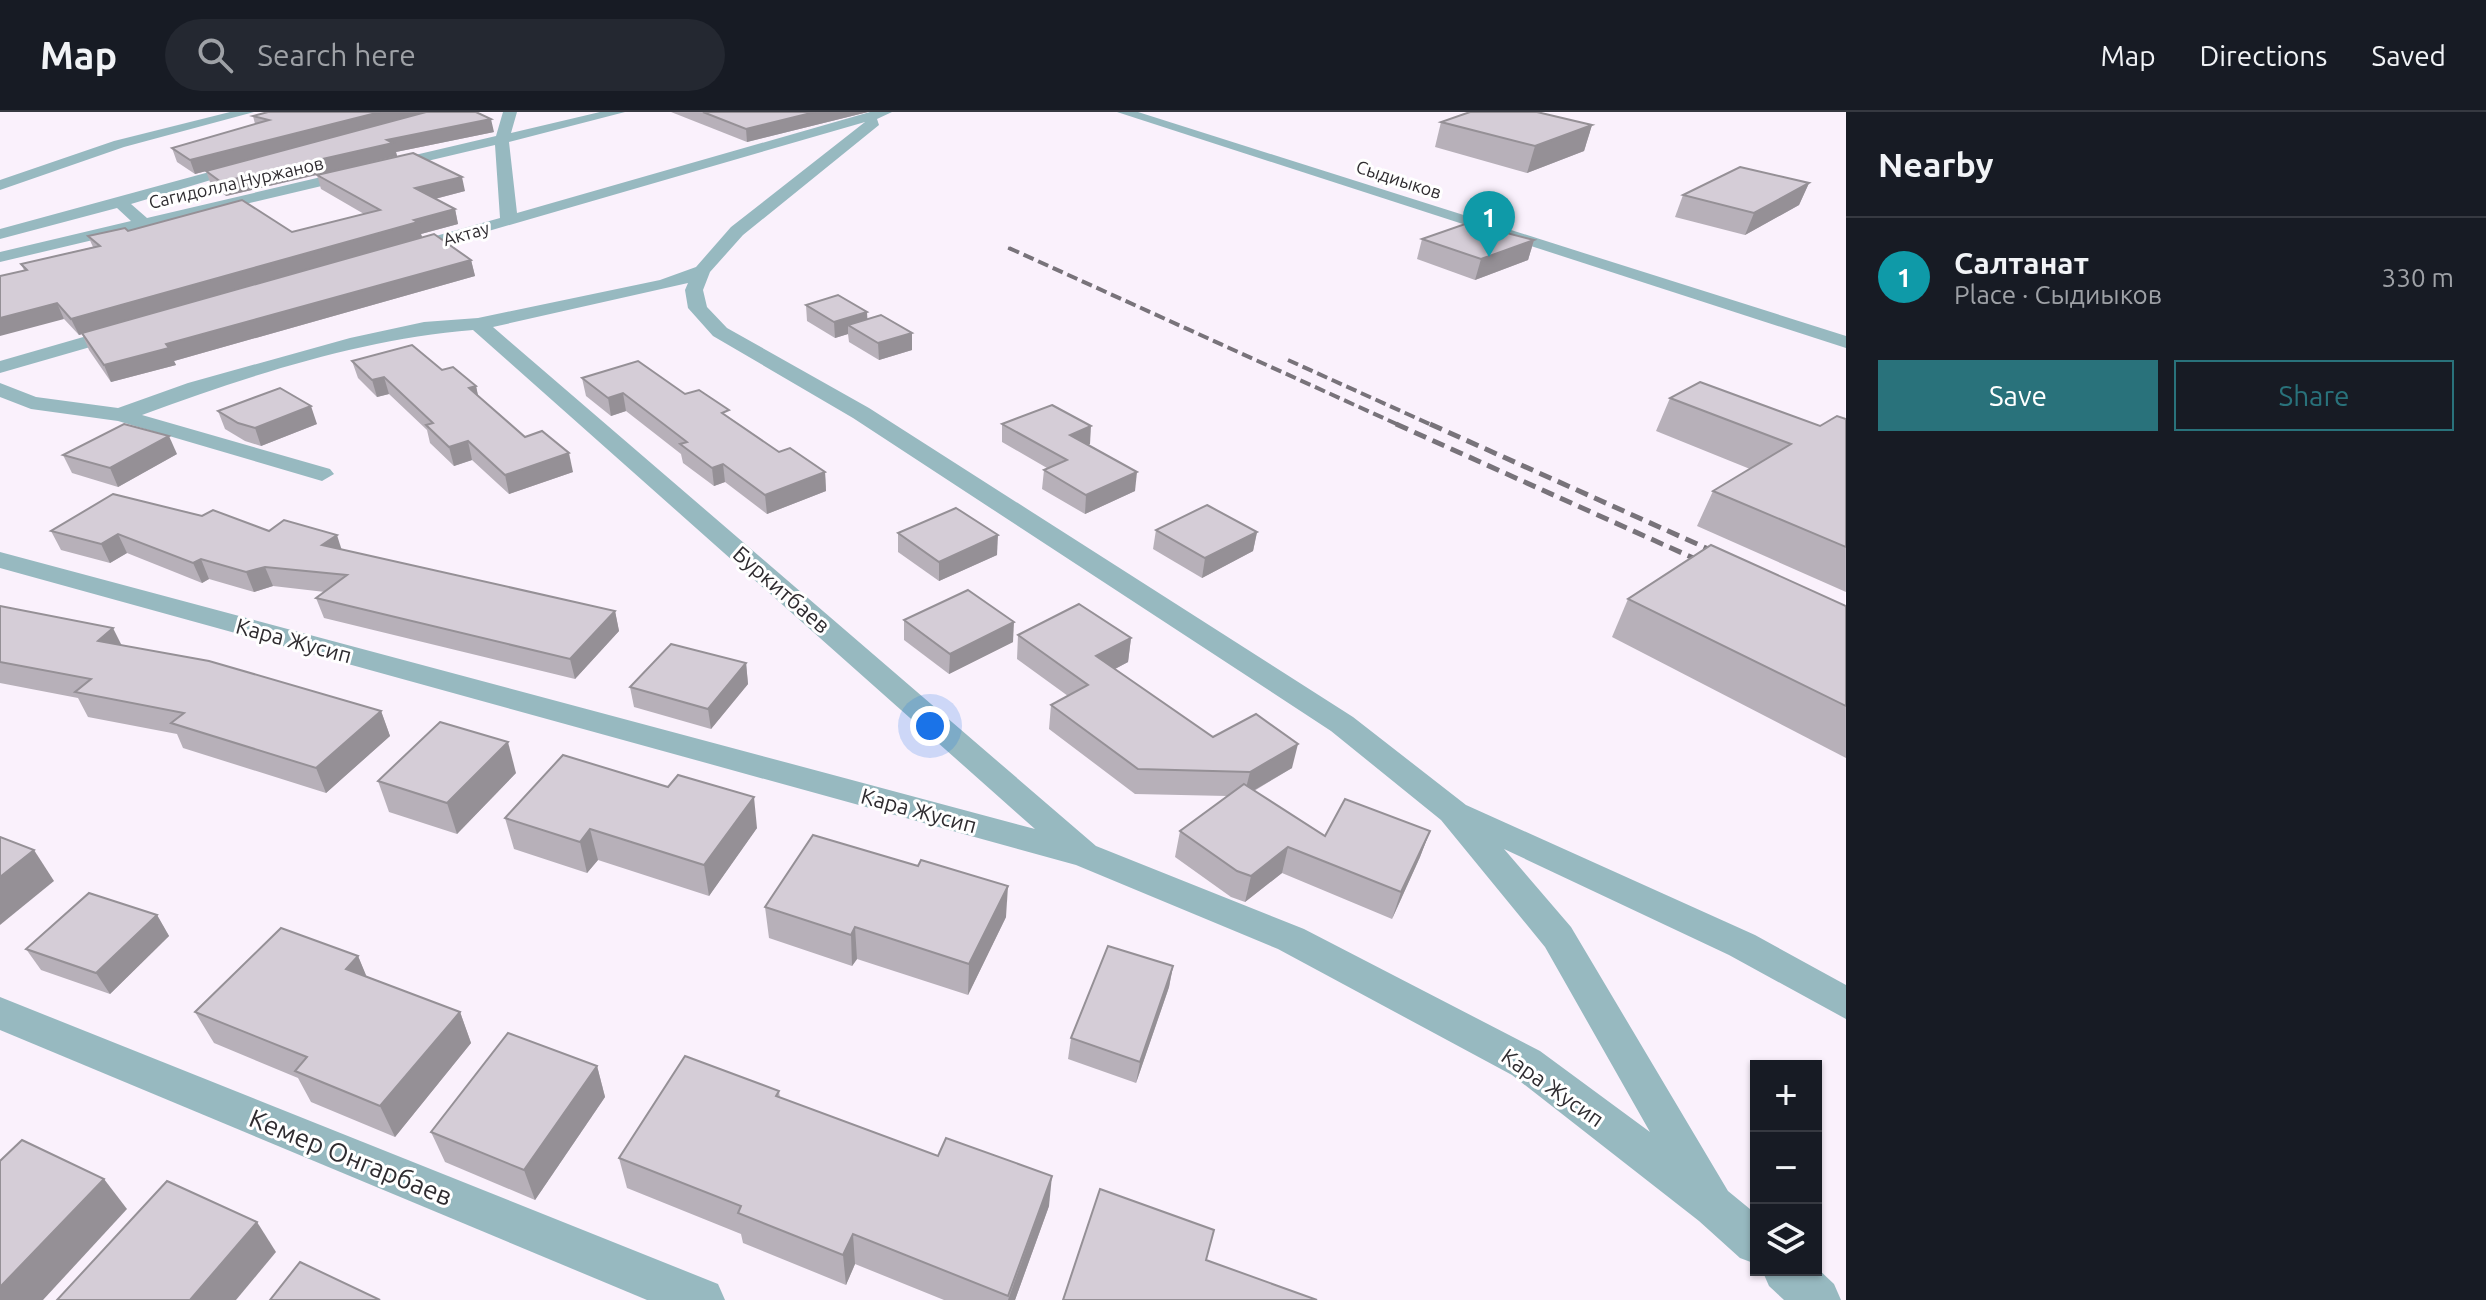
<!DOCTYPE html>
<html lang="en">
<head>
<meta charset="utf-8">
<style>
	:root { --surface:#171b24; --page:#242831; --text:#f1f3f6; --muted:#9ea1a6; --line:#363941; --accent:#29727b }
	body { margin:0; font-family:Ubuntu,sans-serif; background:var(--page); color:var(--text) }
	.controls { position:absolute; right:24px; bottom:24px; display:grid; overflow:hidden; border-radius:0px; box-shadow:0 2px 6px #0004 }
	.controls button { width:72px; height:72px; display:grid; place-items:center; padding:0; border:0; border-bottom:2px solid var(--line); background:var(--surface); color:var(--text); font:40px sans-serif }
	.you { position:absolute; left:930px; top:614px; width:28px; height:28px; margin:-20px; border:6px solid #fff; border-radius:50%; background:#1a73e8; box-shadow:0 0 0 12px #1a73e833 }
	.badge { display:grid; place-items:center; width:52px; height:52px; border-radius:50%; background:var(--accent); color:#fff; font-size:26px; font-weight:700 }
	.pin { position:absolute; translate:-50% -66px; filter:drop-shadow(0 2px 4px #0008) }
	.pin::after { content:''; position:absolute; top:42px; width:28px; height:24px; background:inherit; clip-path:polygon(0 0,100% 0,50% 100%) }
	.list { margin:0; padding:0; list-style:none }
	h2 { display:flex; justify-content:space-between; align-items:center; height:104px; margin:0; padding:0 32px; font-size:34px }
	h2 small { font-size:26px; font-weight:400; color:var(--muted) }
	.list li { display:grid; grid-template-columns:52px 1fr auto; gap:24px; align-items:center; box-sizing:border-box; height:120px; padding:0 32px; border-top:2px solid var(--line) }
	.list b { display:block; font-size:30px; white-space:nowrap }
	.list p { margin:0; font-size:26px; white-space:nowrap; color:var(--muted) }
	.list em { font-size:26px; font-style:normal; color:var(--muted) }
	.actions { display:flex; gap:16px; padding:24px 32px }
	.actions a { flex:1; padding:18px 0; border:2px solid var(--accent); border-radius:0px; text-align:center; font-size:28px; color:var(--accent) }
	.actions .main { background:var(--accent); color:#fff }
	.icon { flex:none; width:44px; height:44px; fill:none; stroke:currentColor; stroke-width:2; stroke-linecap:round; stroke-linejoin:round }
	.map { position:relative; flex:none; width:1846px; height:1188px; overflow:hidden }
	header { display:flex; align-items:center; gap:48px; box-sizing:border-box; height:112px; padding:0 40px; background:var(--surface); border-bottom:2px solid var(--line) }
	header strong { font-size:38px }
	nav { display:flex; gap:44px; margin-inline-start:auto; font-size:28px }
	.search { width:560px; height:72px; background:var(--page); display:flex; align-items:center; gap:20px; box-sizing:border-box; padding:0 28px; border-radius:44px; color:var(--muted); font-size:30px }
	main { display:flex }
	aside { flex:1; background:var(--surface) }
	.map>svg:first-child { display:block }
	.lines { fill:none; stroke-linecap:round; stroke-linejoin:round }
	.minor { fill:#97b9c0; fill-rule:evenodd }
	.rail-far2 { stroke:#78737a; stroke-width:3; stroke-dasharray:8 4; stroke-linecap:butt }
	.rail-far1 { stroke:#78737a; stroke-width:4; stroke-dasharray:11 5; stroke-linecap:butt }
	.rail { stroke:#78737a; stroke-width:5; stroke-dasharray:13 7; stroke-linecap:butt }
	.wall { fill:#b7b0b9 }
	.shaded-wall { fill:#959096 }
	.building { fill:#d5cdd7; stroke:#959096; stroke-width:2 }
	.labels { text-anchor:middle; dominant-baseline:central; stroke-width:6; stroke-linejoin:round; paint-order:stroke }
	.far-street-label { font-size:18px; fill:#2f2c30; stroke:#fff }
	.street-label { font-size:22px; fill:#2f2c30; stroke:#fff }
	.near-street-label { font-size:26px; fill:#2f2c30; stroke:#fff }
</style>
</head>
<body>
<header>
<strong>Map</strong>
<div class="search"><svg class="icon" aria-label="search" viewBox="0 0 24 24"><circle cx="10" cy="10" r="6"/><path d="M15 15l6 6"/></svg>Search here</div>
<nav><a>Map</a><a>Directions</a><a>Saved</a></nav>
</header>
<main>
<div class="map">
<svg width="1846" height="1188" viewBox="0 0 1846 1188">
	<rect width="100%" height="100%" fill="#faf1fc"/>
	<g class="lines">
		<!-- minor -->
		<g class="minor">
			<polygon points="230,0 254,0 124,35 0,78 0,68 114,29"/>
			<path d="M503 0H517L511 21 600 0H625L509 30 517 101 870 0H892L877 7 879 13 743 123 710 160 703 178 707 195 727 216 869 296 1353 605 1466 693 1755 823 1846 873V907L1729 843 1504 737 1571 815 1728 1079 1756 1102V1152L1740 1146 1699 1109 1512 963 1278 837 1076 753 0 456V440L1035 717 473 218C360 227 248 264 142 303L330 357 334 362 322 369 118 309 31 297 0 285V271L36 285 118 296 188 271 350 226 424 210 478 206 660 168 696 155 731 115 865 10 406 143 400 142V134L500 106 495 33 0 150V140L131 109 117 96 0 127V117L246 50 254 55 131 92 147 106 496 24ZM688 171 685 178 688 196 713 224 853 306 1331 619 1441 708 1545 835 1650 1020 1540 939 1304 817 1096 734 493 215Z"/>
			<polygon points="1117,0 1138,0 1846,224 1846,236"/>
			<polygon points="125,213 132,215 135,219 132,223 0,261 0,249"/>
			<polygon points="0,885 718,1172 725,1188 647,1188 0,918"/>
			<polygon points="1816,1155 1834,1172 1841,1188 1784,1188 1769,1174 1762,1158"/>
		</g>
		<!-- rail-far2 -->
		<polyline class="rail-far2" points="1008,136 1013,138"/>
		<!-- rail-far1 -->
		<g class="rail-far1">
			<polyline points="1009,136 1401,314"/>
			<polyline points="1288,248 1434,314"/>
		</g>
		<!-- rail -->
		<g class="rail">
			<polyline points="1396,312 1711,454"/>
			<polyline points="1430,312 1726,445"/>
		</g>
	</g>
	<!-- wall -->
	<g class="wall">
		<polygon points="671,0 868,0 747,30"/>
		<polygon points="253,4 494,20 396,40 397,44 465,79 435,87 455,97 458,112 421,122 422,125 471,148 475,164 174,249 176,253 111,270 89,238 82,222 79,223 64,207 24,158 21,152 93,135 88,124 128,119 292,120 364,102 321,77 317,63 226,84 211,73 206,59 195,62 177,50 172,36 255,12"/>
		<polygon points="1441,10 1592,13 1584,39 1527,61 1435,35"/>
		<polygon points="1809,71 1799,93 1745,123 1675,105 1683,83"/>
		<polygon points="1422,127 1534,128 1528,148 1475,168 1417,147"/>
		<polygon points="806,193 867,207 912,221 912,238 879,248 849,230 848,222 835,226 807,209"/>
		<polygon points="352,249 442,258 476,274 478,285 525,325 573,360 509,382 472,348 454,354 430,331 427,318 389,282 377,285 358,266"/>
		<polygon points="582,266 685,282 730,306 779,340 825,360 826,379 767,402 725,370 714,374 683,351 681,342 626,299 611,304 586,284"/>
		<polygon points="1670,286 1820,314 1846,307 1846,480 1697,414 1713,379 1750,357 1656,319"/>
		<polygon points="218,299 317,312 261,334 245,329 225,317"/>
		<polygon points="1002,312 1090,332 1088,333 1135,379 1085,402 1042,377 1044,358 1047,356 1002,330"/>
		<polygon points="177,342 118,375 72,361 63,343"/>
		<polygon points="202,404 269,419 342,438 615,499 619,519 575,567 324,506 316,486 325,480 273,474 254,480 209,467 202,471 127,441 110,451 61,438 51,419"/>
		<polygon points="1156,418 1257,420 1253,439 1202,466 1153,437"/>
		<polygon points="898,421 997,443 939,469 898,440"/>
		<polygon points="1628,487 1846,494 1846,646 1612,525"/>
		<polygon points="0,494 122,533 381,599 390,624 326,681 183,636 177,622 88,605 78,586 0,571"/>
		<polygon points="904,508 1013,530 949,562 904,528"/>
		<polygon points="1018,523 1131,526 1128,550 1115,557 1213,625 1292,656 1254,679 1325,724 1430,719 1420,745 1392,807 1282,761 1245,790 1231,785 1175,745 1180,719 1227,684 1135,682 1049,617 1051,593 1068,584 1017,547"/>
		<polygon points="746,551 748,572 711,617 634,595 630,575"/>
		<polygon points="516,661 457,722 389,700 378,669"/>
		<polygon points="668,675 757,716 709,784 598,748 587,761 514,737 505,706"/>
		<polygon points="765,795 1006,805 968,883 857,847 852,854 769,826"/>
		<polygon points="157,803 169,824 110,882 41,858 26,837"/>
		<polygon points="358,844 366,864 460,900 471,931 395,1025 311,990 298,966 214,931 195,900"/>
		<polygon points="1173,854 1169,875 1136,971 1068,947 1071,926"/>
		<polygon points="597,954 605,985 535,1088 445,1050 431,1020"/>
		<polygon points="779,979 780,986 1049,1094 1015,1188 944,1188 855,1152 846,1173 743,1131 741,1122 627,1076 619,1046"/>
	</g>
	<!-- shaded-wall -->
	<g class="shaded-wall">
		<polygon points="380,0 433,0 195,62 190,48"/>
		<polygon points="815,0 868,0 747,30 746,17"/>
		<polygon points="491,7 494,20 396,40 397,44 226,84 221,70 387,28"/>
		<polygon points="1592,13 1584,39 1527,61 1535,34"/>
		<polygon points="462,65 465,79 419,91 415,76"/>
		<polygon points="1809,71 1799,93 1745,123 1754,101"/>
		<polygon points="455,97 458,112 421,122 422,125 79,223 71,207 414,108"/>
		<polygon points="1534,128 1528,148 1475,168 1481,147"/>
		<polygon points="471,148 475,164 174,249 176,253 111,270 104,253 166,232"/>
		<polygon points="57,191 64,207 0,224 0,206"/>
		<polygon points="867,200 868,216 848,213 848,222 835,226 834,210"/>
		<polygon points="912,221 912,238 879,248 878,231"/>
		<polygon points="384,265 389,282 377,285 372,268"/>
		<polygon points="476,274 480,292 469,276"/>
		<polygon points="623,281 626,299 611,304 608,286"/>
		<polygon points="311,294 317,312 261,334 255,316"/>
		<polygon points="1091,314 1090,332 1068,341 1070,323"/>
		<polygon points="169,324 177,342 118,375 110,356"/>
		<polygon points="468,329 472,348 454,354 449,335"/>
		<polygon points="569,341 573,360 509,382 505,363"/>
		<polygon points="723,352 725,370 714,374 712,356"/>
		<polygon points="825,360 826,379 767,402 765,383"/>
		<polygon points="1137,360 1135,379 1085,402 1086,383"/>
		<polygon points="1257,420 1253,439 1202,466 1205,446"/>
		<polygon points="118,422 127,441 110,451 101,432"/>
		<polygon points="337,423 343,442 322,433"/>
		<polygon points="998,423 997,443 939,469 939,450"/>
		<polygon points="201,447 209,467 202,471 193,451"/>
		<polygon points="265,455 273,474 254,480 246,460"/>
		<polygon points="615,499 619,519 575,567 570,547"/>
		<polygon points="1014,510 1013,530 949,562 950,542"/>
		<polygon points="113,516 125,540 98,529"/>
		<polygon points="1131,526 1128,550 1094,568 1096,544"/>
		<polygon points="746,551 748,572 711,617 708,597"/>
		<polygon points="381,599 390,624 326,681 316,656"/>
		<polygon points="508,630 516,661 457,722 447,691"/>
		<polygon points="1298,632 1292,656 1244,684 1250,660"/>
		<polygon points="754,685 757,716 709,784 704,753"/>
		<polygon points="590,717 598,748 587,761 580,730"/>
		<polygon points="1430,719 1420,745 1392,807 1401,780"/>
		<polygon points="1288,735 1282,761 1245,790 1251,764"/>
		<polygon points="34,738 54,769 0,813 0,765"/>
		<polygon points="1008,774 1006,805 968,883 969,852"/>
		<polygon points="157,803 169,824 110,882 96,861"/>
		<polygon points="855,815 857,847 852,854 851,823"/>
		<polygon points="358,844 371,875 346,857"/>
		<polygon points="1173,854 1169,875 1136,971 1140,950"/>
		<polygon points="460,900 471,931 395,1025 380,994"/>
		<polygon points="597,954 605,985 535,1088 524,1058"/>
		<polygon points="1052,1064 1049,1094 1015,1188 1008,1188"/>
		<polygon points="104,1067 127,1097 43,1188 0,1188 0,1175"/>
		<polygon points="257,1110 276,1140 236,1188 190,1188"/>
		<polygon points="853,1122 855,1152 846,1173 843,1143"/>
	</g>
	<!-- building -->
	<g class="building">
		<polygon points="268,0 380,0 190,48 172,36 269,8 253,4"/>
		<polygon points="426,0 476,0 491,7 387,28 393,31 221,70 206,59"/>
		<polygon points="703,0 815,0 746,17"/>
		<polygon points="1470,0 1537,0 1592,13 1535,34 1441,10"/>
		<polygon points="413,41 462,65 415,76 455,97 414,108 418,110 71,207 57,191 0,206 0,164 27,158 21,152 100,134 88,124 125,116 128,119 242,88 292,120 380,98 317,63"/>
		<polygon points="1740,55 1809,71 1754,101 1683,83"/>
		<polygon points="1468,111 1534,128 1481,147 1422,127"/>
		<polygon points="434,122 471,148 166,232 169,236 104,253 82,221"/>
		<polygon points="838,183 867,200 834,210 806,193"/>
		<polygon points="881,203 912,221 878,231 848,213"/>
		<polygon points="412,233 442,258 453,255 476,274 469,276 525,325 542,319 569,341 505,363 468,329 449,335 426,313 433,311 384,265 372,268 352,249"/>
		<polygon points="638,249 685,282 699,278 729,298 722,301 779,340 790,336 825,360 765,383 723,352 712,356 680,332 687,330 623,281 608,286 582,266"/>
		<polygon points="1700,270 1820,314 1837,304 1846,307 1846,435 1713,379 1791,332 1670,286"/>
		<polygon points="280,276 311,294 255,316 238,311 218,299"/>
		<polygon points="1052,293 1091,314 1070,323 1137,360 1086,383 1044,358 1067,348 1002,312"/>
		<polygon points="124,312 169,324 110,356 63,343"/>
		<polygon points="113,382 202,404 213,398 269,419 284,408 337,423 322,433 615,499 570,547 316,486 347,463 265,455 246,460 201,447 193,451 118,422 101,432 51,419"/>
		<polygon points="1207,393 1257,420 1205,446 1156,418"/>
		<polygon points="956,396 998,423 939,450 898,421"/>
		<polygon points="1711,433 1846,494 1846,594 1628,487"/>
		<polygon points="968,478 1014,510 950,542 904,508"/>
		<polygon points="1079,492 1131,526 1096,544 1213,625 1256,602 1298,632 1250,660 1138,657 1051,593 1088,573 1018,523"/>
		<polygon points="0,494 113,516 98,529 209,549 381,599 316,656 171,611 184,601 75,580 91,567 0,550"/>
		<polygon points="671,532 746,551 708,597 630,575"/>
		<polygon points="440,610 508,630 447,691 378,669"/>
		<polygon points="563,643 668,675 678,663 754,685 704,753 590,717 580,730 505,706"/>
		<polygon points="1244,672 1325,724 1345,687 1430,719 1401,780 1288,735 1251,764 1237,759 1180,719"/>
		<polygon points="813,723 918,754 921,748 1008,774 969,852 855,815 851,823 765,795"/>
		<polygon points="0,725 34,738 0,765"/>
		<polygon points="89,781 157,803 96,861 26,837"/>
		<polygon points="281,816 358,844 346,857 460,900 380,994 295,959 307,945 195,900"/>
		<polygon points="1108,834 1173,854 1140,950 1071,926"/>
		<polygon points="508,921 597,954 524,1058 431,1020"/>
		<polygon points="685,944 779,979 776,984 938,1044 946,1026 1052,1064 1008,1184 853,1122 843,1143 738,1101 741,1094 619,1046"/>
		<polygon points="22,1028 104,1067 0,1175 0,1049"/>
		<polygon points="167,1069 257,1110 190,1188 57,1188"/>
		<polygon points="1100,1077 1214,1118 1206,1148 1317,1188 1063,1188"/>
		<polygon points="300,1150 380,1188 270,1188"/>
	</g>
	<g class="labels">
		<!-- far-street labels -->
		<g class="far-street-label">
			<text transform="translate(1399 67) rotate(18)">Сыдиыков</text>
			<text transform="translate(236 70) rotate(-13)">Сагидолла Нуржанов</text>
			<text transform="translate(466 121) rotate(-16)">Актау</text>
		</g>
		<!-- street labels -->
		<g class="street-label">
			<text transform="translate(782 477) rotate(41)">Буркитбаев</text>
			<text transform="translate(294 528) rotate(15)">Кара Жусип</text>
			<text transform="translate(919 698) rotate(15)">Кара Жусип</text>
			<text transform="translate(1553 975) rotate(35)">Кара Жусип</text>
		</g>
		<!-- near-street labels -->
		<g class="near-street-label">
			<text transform="translate(351 1045) rotate(22)">Кемер Онгарбаев</text>
		</g>
	</g>
</svg>
<div class="controls">
<button>+</button>
<button>−</button>
<button><svg class="icon" aria-label="layers" viewBox="0 0 24 24"><path d="M12 4l9 5-9 5-9-5zM3 14l9 5 9-5"/></svg></button>
</div>
<div class="you"></div>
<div class="pin badge" style="left:1489px;top:145px;background:#0f9aa8">1</div>
</div>
<aside>
<h2>Nearby<small></small></h2>
<ul class="list">
<li><span class="badge" style="background:#0f9aa8">1</span><div><b>Салтанат</b><p>Place · Сыдиыков</p></div><em>330 m</em></li>
</ul>
<div class="actions"><a class="main">Save</a><a>Share</a></div>
</aside>
</main>
</body>
</html>
